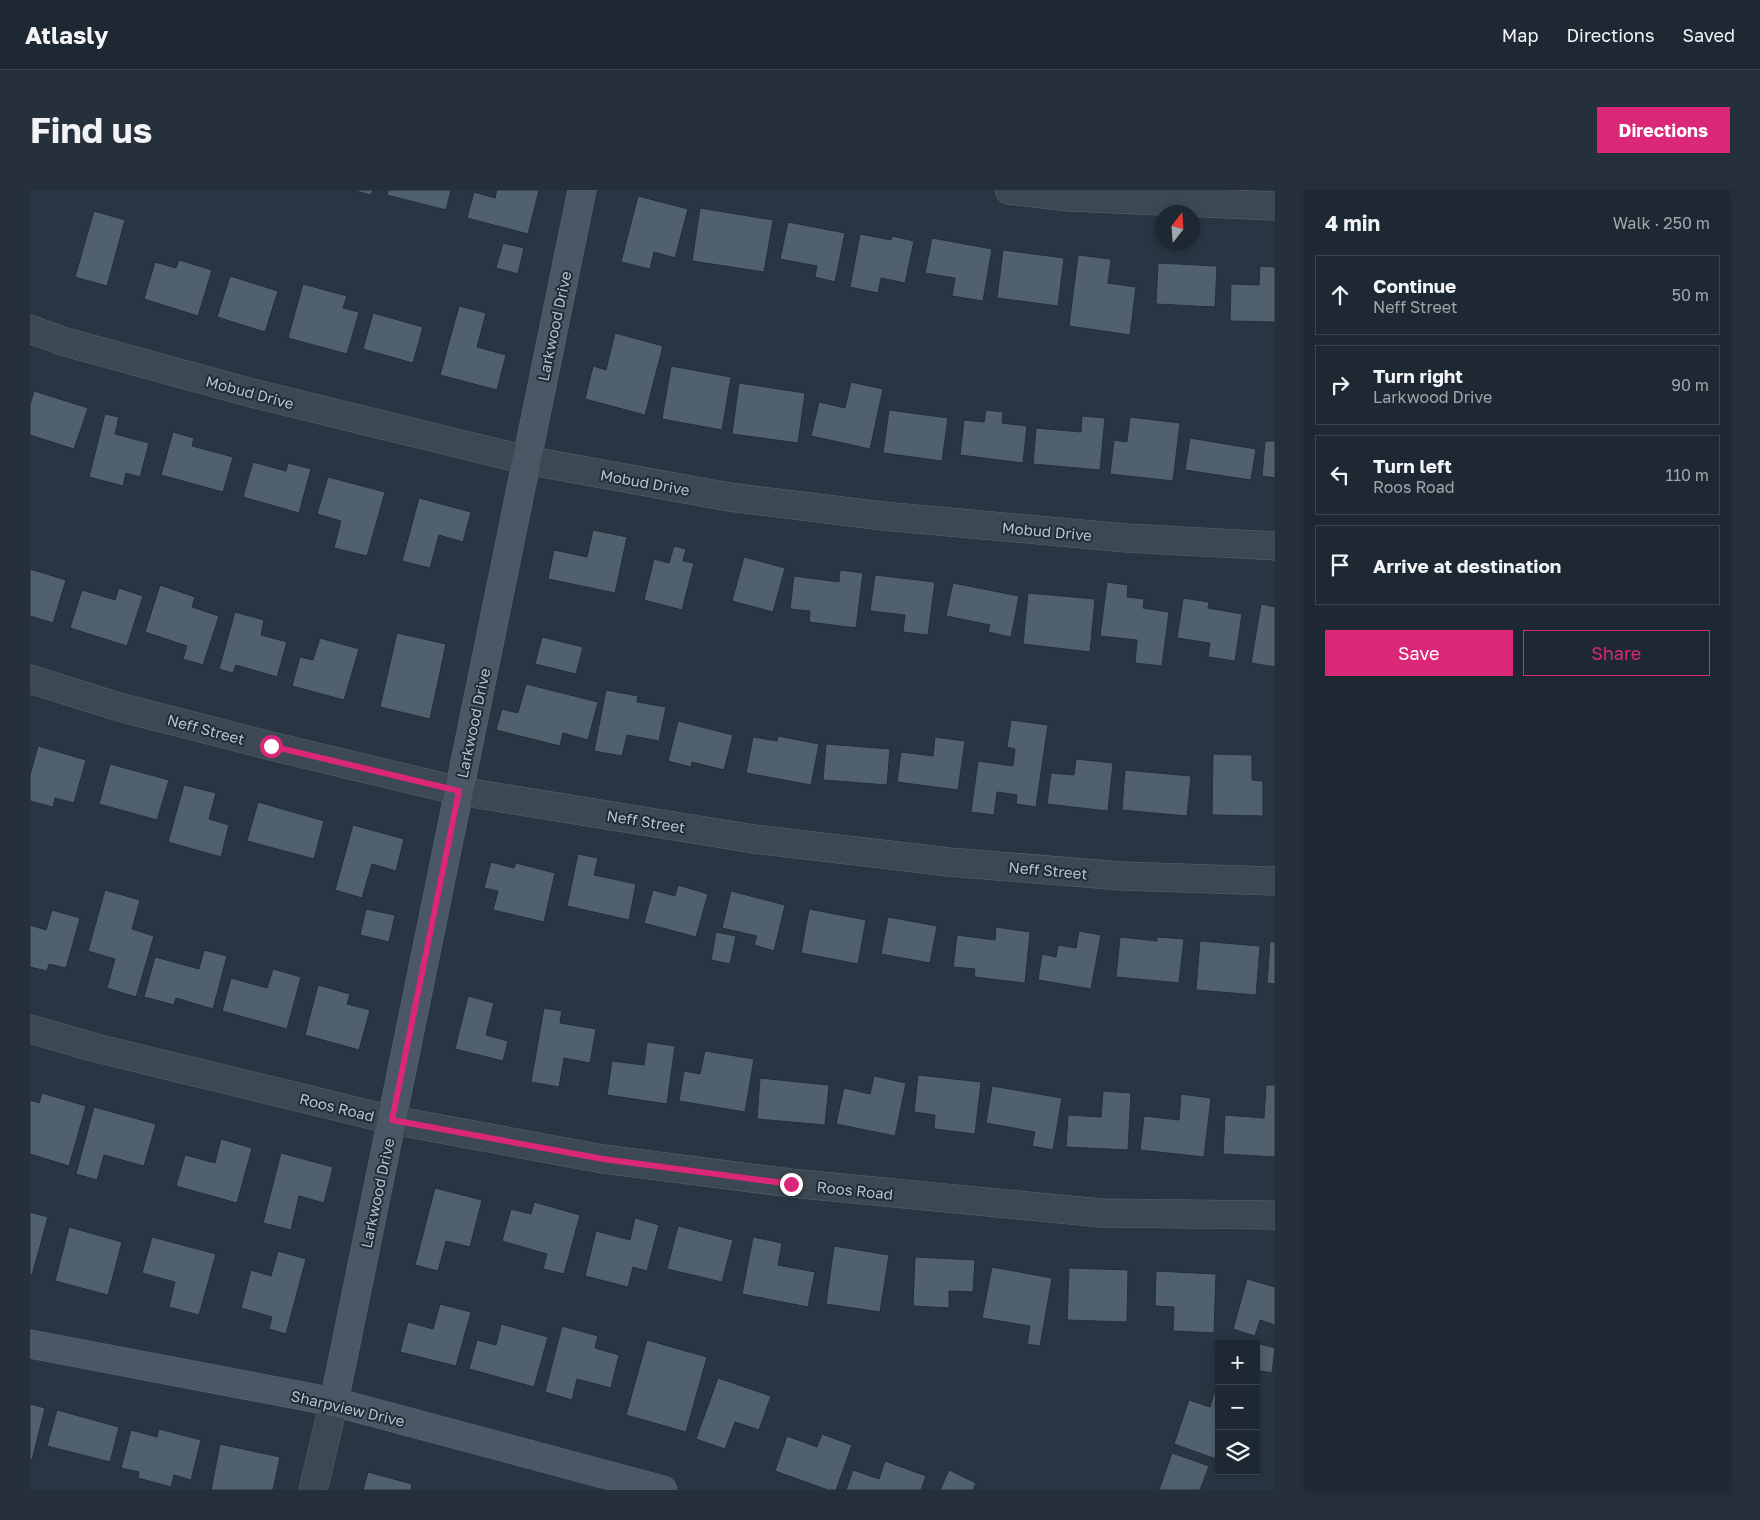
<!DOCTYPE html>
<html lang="en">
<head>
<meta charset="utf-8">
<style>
	:root { --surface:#1e2832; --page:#26303a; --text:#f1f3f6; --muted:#a1a6ac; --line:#3c444d; --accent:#db2777 }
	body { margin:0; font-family:"Golos Text",sans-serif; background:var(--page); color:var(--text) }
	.controls { position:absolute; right:15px; bottom:15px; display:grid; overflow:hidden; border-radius:0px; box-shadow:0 2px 8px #0003 }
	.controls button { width:45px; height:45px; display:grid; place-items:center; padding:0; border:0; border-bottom:1px solid var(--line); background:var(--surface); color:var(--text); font:25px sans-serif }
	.compass { position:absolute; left:1125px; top:15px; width:45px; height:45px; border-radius:50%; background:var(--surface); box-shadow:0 2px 8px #0003; rotate:17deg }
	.stop { position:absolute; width:15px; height:15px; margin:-11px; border:4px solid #db2777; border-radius:50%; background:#fff }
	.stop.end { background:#db2777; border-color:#fff; box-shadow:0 1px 5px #0008 }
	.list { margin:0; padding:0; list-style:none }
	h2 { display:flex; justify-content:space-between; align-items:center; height:65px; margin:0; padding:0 20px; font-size:21px }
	h2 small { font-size:16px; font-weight:400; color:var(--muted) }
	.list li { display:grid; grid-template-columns:32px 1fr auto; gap:15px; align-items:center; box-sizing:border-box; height:80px; margin:0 10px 10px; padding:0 10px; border:1px solid var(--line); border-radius:0px }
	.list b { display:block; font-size:19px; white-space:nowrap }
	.list p { margin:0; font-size:16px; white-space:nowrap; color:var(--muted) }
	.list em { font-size:16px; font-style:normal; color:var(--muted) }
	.actions { display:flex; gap:10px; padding:15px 20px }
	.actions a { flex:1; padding:11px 0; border:1px solid var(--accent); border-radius:0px; text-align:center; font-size:18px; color:var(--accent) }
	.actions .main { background:var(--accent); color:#fff }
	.icon { flex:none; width:28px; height:28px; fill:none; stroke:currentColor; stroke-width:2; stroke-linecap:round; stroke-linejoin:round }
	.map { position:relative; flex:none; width:1245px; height:1300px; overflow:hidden; border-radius:0px }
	header { display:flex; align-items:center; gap:30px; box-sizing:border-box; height:70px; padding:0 25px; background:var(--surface); border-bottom:1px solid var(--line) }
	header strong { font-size:24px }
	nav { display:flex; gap:28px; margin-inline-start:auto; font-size:18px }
	.intro { display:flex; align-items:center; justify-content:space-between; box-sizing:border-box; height:120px; padding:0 30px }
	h1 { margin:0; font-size:35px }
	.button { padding:12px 22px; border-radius:0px; background:var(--accent); color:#fff; font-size:18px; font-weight:700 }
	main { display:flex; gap:30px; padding:0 30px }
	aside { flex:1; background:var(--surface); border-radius:0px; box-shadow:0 2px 8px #0003 }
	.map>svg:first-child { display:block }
	.building { fill:#51606d; stroke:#232f3a }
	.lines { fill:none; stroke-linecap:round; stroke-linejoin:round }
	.street-casing { stroke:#5a6570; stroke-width:29 }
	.secondary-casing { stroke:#5a6570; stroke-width:29 }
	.street { stroke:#3c4852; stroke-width:28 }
	.secondary { stroke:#4a5765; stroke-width:28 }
	.route { stroke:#db2777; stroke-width:6 }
	.labels { text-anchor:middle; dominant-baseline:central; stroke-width:4; stroke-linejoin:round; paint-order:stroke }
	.street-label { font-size:15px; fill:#b9c2cc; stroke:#202d38 }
</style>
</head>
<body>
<header>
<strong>Atlasly</strong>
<nav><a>Map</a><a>Directions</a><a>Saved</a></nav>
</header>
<div class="intro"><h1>Find us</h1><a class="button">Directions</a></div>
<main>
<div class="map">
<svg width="1245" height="1300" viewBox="0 0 1245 1300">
	<rect width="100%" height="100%" fill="#283643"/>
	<!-- building -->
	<g class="building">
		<polygon points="322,0 343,0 341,5"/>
		<polygon points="358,0 421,0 416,20 357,5"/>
		<polygon points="467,0 509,0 498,44 437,28 444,2 465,8"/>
		<polygon points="608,6 658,19 645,68 624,62 620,79 591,72"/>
		<polygon points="670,18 743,30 734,82 662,71"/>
		<polygon points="64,21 95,30 77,96 45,87"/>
		<polygon points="758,32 815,43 805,92 785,87 787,76 750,69"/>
		<polygon points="830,44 861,50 862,46 884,51 875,93 851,88 848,103 820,97"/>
		<polygon points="902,48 962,59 953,111 922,106 925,88 895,83"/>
		<polygon points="473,53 494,58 488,84 466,78"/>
		<polygon points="973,60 1034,68 1028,116 967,108"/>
		<polygon points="1048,65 1081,69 1078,93 1106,97 1100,145 1039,136"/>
		<polygon points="149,70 182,80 168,126 114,109 125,72 146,78"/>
		<polygon points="1128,73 1187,76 1185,117 1126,114"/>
		<polygon points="1230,76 1245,77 1245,132 1200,131 1201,94 1229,95"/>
		<polygon points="200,86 248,101 235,142 187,127"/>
		<polygon points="273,94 317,106 313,118 329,122 317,164 258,148"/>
		<polygon points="429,116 456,123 447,157 476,165 467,200 410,185"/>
		<polygon points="343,123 393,137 383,173 333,159"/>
		<polygon points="585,143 633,156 615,225 555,209 563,176 576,180"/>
		<polygon points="641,176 701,187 692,240 632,229"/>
		<polygon points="821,192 853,199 840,259 781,246 789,212 815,218"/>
		<polygon points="709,193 775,203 768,253 702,244"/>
		<polygon points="4,201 58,218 44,259 0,245 0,215"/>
		<polygon points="859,220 918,228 912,271 853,263"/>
		<polygon points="956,220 973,222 972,233 997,236 993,273 930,265 934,230 954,232"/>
		<polygon points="75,224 89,227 85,244 119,253 110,287 96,283 93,296 59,287"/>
		<polygon points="1052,226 1075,228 1070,280 1003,274 1006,238 1051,242"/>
		<polygon points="1100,227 1150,233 1143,291 1080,284 1084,250 1097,252"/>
		<polygon points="143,242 164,248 162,256 203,267 193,302 131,285"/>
		<polygon points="1160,248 1226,259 1221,290 1155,280"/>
		<polygon points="1235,251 1245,251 1245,288 1232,286"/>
		<polygon points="223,272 256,281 258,273 281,279 269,323 213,307"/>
		<polygon points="298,287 355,302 337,366 304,358 311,331 287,324"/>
		<polygon points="389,308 441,322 433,352 409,345 400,378 372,371"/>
		<polygon points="563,340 597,347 585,403 518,389 524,360 557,367"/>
		<polygon points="644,356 656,359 653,371 664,373 652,420 614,410 624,369 639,373"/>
		<polygon points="714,367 755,378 743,422 702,411"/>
		<polygon points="0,379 36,390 23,433 0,426"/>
		<polygon points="810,380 833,383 826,438 779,432 780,421 760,419 764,386 809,392"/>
		<polygon points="845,385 905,392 898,445 873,442 875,425 840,421"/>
		<polygon points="1077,392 1098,395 1097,407 1114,409 1113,418 1139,422 1132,476 1105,473 1107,450 1070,446"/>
		<polygon points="923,393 989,406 981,447 958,442 960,435 916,426"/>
		<polygon points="130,395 165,407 162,417 189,426 173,475 153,469 157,456 115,442"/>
		<polygon points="89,398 113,406 97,456 40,438 52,400 85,410"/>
		<polygon points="998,403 1065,409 1060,462 993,454"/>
		<polygon points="1153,408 1179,412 1178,418 1212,424 1205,471 1178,467 1180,453 1147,448"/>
		<polygon points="1231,414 1245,417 1245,477 1221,473"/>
		<polygon points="205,422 234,430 231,445 257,452 247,487 206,475 203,483 189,479"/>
		<polygon points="367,443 416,454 400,529 350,517"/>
		<polygon points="512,447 553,457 546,484 505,474"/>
		<polygon points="290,448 329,459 314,510 262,496 270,467 283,470"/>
		<polygon points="496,494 568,512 558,550 533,543 530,556 466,540 472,519 488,523"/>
		<polygon points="576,500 608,506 607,512 636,517 629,551 597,545 592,566 564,561"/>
		<polygon points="981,530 1018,535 1006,617 986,614 987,605 967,602 964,625 941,622 948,571 983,576 985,559 977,557"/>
		<polygon points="648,531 703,545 694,580 662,572 661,577 638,571"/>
		<polygon points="748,546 789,554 781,595 716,583 723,547 747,551"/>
		<polygon points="905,547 935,551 928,600 867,592 871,562 903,566"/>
		<polygon points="796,554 860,559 857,595 793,590"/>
		<polygon points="8,556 56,570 44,613 25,608 23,617 0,611 0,585"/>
		<polygon points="1183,564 1222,565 1222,590 1233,591 1233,626 1182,625"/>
		<polygon points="1046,569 1083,573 1078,621 1017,614 1021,583 1044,585"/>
		<polygon points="80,574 139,590 127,630 69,614"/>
		<polygon points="1095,580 1161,586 1157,626 1092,620"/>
		<polygon points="154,595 186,603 179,629 199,635 191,667 138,652"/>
		<polygon points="228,612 294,631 284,669 217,651"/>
		<polygon points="323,635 374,649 366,681 342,674 332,708 305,700"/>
		<polygon points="548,664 568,668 564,685 606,694 599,730 537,716"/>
		<polygon points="461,672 484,678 486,673 525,683 514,732 463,720 468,701 454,698"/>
		<polygon points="648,695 678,704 666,747 614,733 623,700 645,706"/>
		<polygon points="75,700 110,710 102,739 124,746 106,807 77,798 85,769 58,761"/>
		<polygon points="701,701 755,715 744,761 724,755 727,746 692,738"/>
		<polygon points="336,719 365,725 359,752 330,745"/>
		<polygon points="779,719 836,730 828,774 771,763"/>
		<polygon points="22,720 50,728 36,778 19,774 17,781 0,777 0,735 16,740"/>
		<polygon points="858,727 907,736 900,773 851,764"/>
		<polygon points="966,737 1000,742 995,793 944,787 945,779 923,777 927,745 965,750"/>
		<polygon points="1049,741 1071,745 1061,799 1008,790 1012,764 1026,767 1028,755 1046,758"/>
		<polygon points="686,742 706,746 700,774 681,770"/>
		<polygon points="1090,747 1127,751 1127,747 1154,749 1149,793 1086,787"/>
		<polygon points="1170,751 1230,756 1226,805 1166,800"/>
		<polygon points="1240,751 1245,752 1245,794 1237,793"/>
		<polygon points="174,760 197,766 183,819 146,808 144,815 114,807 125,767 169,779"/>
		<polygon points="243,779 271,787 257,839 192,821 201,788 237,798"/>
		<polygon points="288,795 320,804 317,814 340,820 329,860 275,845"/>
		<polygon points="438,806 464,813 456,845 478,851 473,871 425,859"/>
		<polygon points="514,818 532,821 530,833 566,839 560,873 534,868 529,897 501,892"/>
		<polygon points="617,852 645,856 637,914 577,905 582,871 614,875"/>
		<polygon points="675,861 724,869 715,922 649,911 654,881 670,884"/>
		<polygon points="888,885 951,892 945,944 904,939 905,925 884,922"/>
		<polygon points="844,886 876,893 865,946 806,934 814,898 840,904"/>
		<polygon points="730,888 799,895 795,935 727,929"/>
		<polygon points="1236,895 1245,895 1245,967 1193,964 1195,925 1234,928"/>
		<polygon points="962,896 1032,908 1023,960 1002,956 1005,942 956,933"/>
		<polygon points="1073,901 1101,903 1098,960 1036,957 1038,925 1071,927"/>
		<polygon points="12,903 56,916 39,976 0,964 0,910 9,913"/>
		<polygon points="1151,904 1181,908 1174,967 1110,960 1114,926 1149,930"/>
		<polygon points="64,917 126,934 114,976 74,965 67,990 46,984"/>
		<polygon points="191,949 222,958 207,1013 146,996 155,965 185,973"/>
		<polygon points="251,963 303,977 294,1013 269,1006 261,1040 233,1033"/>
		<polygon points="405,998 452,1010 440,1057 416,1051 408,1081 385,1075"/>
		<polygon points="504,1012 550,1025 534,1084 513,1079 517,1064 472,1051 481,1019 501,1024"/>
		<polygon points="0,1022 18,1027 2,1085 0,1084"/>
		<polygon points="605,1028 629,1035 617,1081 603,1077 598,1097 555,1086 566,1041 600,1050"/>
		<polygon points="648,1036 703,1050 692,1092 637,1079"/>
		<polygon points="39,1037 92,1052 78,1105 25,1091"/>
		<polygon points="122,1047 186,1064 169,1125 139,1117 145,1092 112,1083"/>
		<polygon points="723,1047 752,1053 748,1075 785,1082 778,1117 712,1104"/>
		<polygon points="804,1056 859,1065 850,1122 796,1114"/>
		<polygon points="248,1061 276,1069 256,1144 239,1139 242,1127 211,1118 221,1080 241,1086"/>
		<polygon points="885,1067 945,1070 943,1102 919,1101 919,1118 883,1116"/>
		<polygon points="962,1077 1022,1088 1010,1156 997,1154 1000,1136 952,1128"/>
		<polygon points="1039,1078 1098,1080 1097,1132 1037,1130"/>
		<polygon points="1126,1081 1186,1084 1184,1143 1143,1141 1144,1117 1125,1116"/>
		<polygon points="1217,1089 1245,1097 1245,1135 1230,1130 1225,1146 1203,1139"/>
		<polygon points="410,1114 441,1122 426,1176 370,1162 378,1132 403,1139"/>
		<polygon points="471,1134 518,1147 504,1197 439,1179 447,1150 466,1155"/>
		<polygon points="532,1136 568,1146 565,1158 589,1165 581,1198 547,1189 542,1210 515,1202"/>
		<polygon points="617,1150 677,1167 656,1242 596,1225"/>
		<polygon points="1223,1152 1245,1158 1242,1183 1226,1180 1226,1154 1222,1154"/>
		<polygon points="688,1188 741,1206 729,1240 705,1232 695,1259 666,1249"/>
		<polygon points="1185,1200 1189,1201 1189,1260 1186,1269 1144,1254 1159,1210 1180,1217"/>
		<polygon points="0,1214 15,1218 2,1270 0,1270"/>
		<polygon points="27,1220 89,1237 80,1272 17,1256"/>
		<polygon points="129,1239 171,1250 161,1290 144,1285 141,1297 108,1288 109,1282 91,1278 101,1240 127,1247"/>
		<polygon points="792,1244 822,1255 806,1300 798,1300 745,1281 757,1246 787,1257"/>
		<polygon points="190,1254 250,1267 243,1300 181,1300"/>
		<polygon points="1142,1263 1179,1276 1170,1300 1129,1300"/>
		<polygon points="855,1271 896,1286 891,1300 816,1300 823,1280 849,1289"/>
		<polygon points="919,1280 946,1293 943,1300 910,1300"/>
		<polygon points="338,1282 382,1294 381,1300 333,1300"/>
	</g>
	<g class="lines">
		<defs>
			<g id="street">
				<polyline points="979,0 1040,7 1245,16"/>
				<polyline points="0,139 32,151 218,202 496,270 699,307 853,326 1096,348 1245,356"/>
				<polyline points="0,489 89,517 241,556 429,601 724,649 919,672 1092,686 1245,691"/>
				<polyline points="0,839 66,858 362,930 573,969 761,993 1071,1023 1245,1025"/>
				<polyline points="283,1300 304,1212"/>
			</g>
			<g id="secondary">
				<polyline points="0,1154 304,1212 633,1300"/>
				<polyline points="304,1212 552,0"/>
			</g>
		</defs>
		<!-- street casing -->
		<use href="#street" class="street-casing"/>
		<!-- secondary casing -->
		<use href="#secondary" class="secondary-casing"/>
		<!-- street -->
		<use href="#street" class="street"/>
		<!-- secondary -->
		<use href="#secondary" class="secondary"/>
	</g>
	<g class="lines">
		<!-- route -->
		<polyline class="route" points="241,556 429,601 362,930 573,969 761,994"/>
	</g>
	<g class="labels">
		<!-- street labels -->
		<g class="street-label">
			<text transform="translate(524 136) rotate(-78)">Larkwood Drive</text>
			<text transform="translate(220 202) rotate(15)">Mobud Drive</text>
			<text transform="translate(615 292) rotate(10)">Mobud Drive</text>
			<text transform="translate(1017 341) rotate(5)">Mobud Drive</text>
			<text transform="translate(443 533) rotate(-78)">Larkwood Drive</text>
			<text transform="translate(176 539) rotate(15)">Neff Street</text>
			<text transform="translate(616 631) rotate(9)">Neff Street</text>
			<text transform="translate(1018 680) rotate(5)">Neff Street</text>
			<text transform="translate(307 917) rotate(14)">Roos Road</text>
			<text transform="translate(825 1000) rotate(6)">Roos Road</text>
			<text transform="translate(347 1003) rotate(-78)">Larkwood Drive</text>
			<text transform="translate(318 1218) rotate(13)">Sharpview Drive</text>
		</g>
	</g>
</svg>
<div class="controls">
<button>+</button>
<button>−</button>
<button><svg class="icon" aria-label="layers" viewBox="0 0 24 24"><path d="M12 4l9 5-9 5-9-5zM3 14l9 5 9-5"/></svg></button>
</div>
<svg class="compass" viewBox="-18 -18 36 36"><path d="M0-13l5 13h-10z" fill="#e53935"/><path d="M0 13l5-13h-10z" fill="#a1a6ac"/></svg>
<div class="stop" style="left:241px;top:556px"></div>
<div class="stop end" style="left:761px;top:994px"></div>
</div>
<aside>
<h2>4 min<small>Walk · 250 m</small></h2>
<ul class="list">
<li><svg class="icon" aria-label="ahead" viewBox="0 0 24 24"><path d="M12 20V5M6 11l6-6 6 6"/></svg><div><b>Continue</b><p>Neff Street</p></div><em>50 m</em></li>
<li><svg class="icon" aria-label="right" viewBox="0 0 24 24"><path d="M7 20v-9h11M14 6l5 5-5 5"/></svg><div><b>Turn right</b><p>Larkwood Drive</p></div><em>90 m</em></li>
<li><svg class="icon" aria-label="left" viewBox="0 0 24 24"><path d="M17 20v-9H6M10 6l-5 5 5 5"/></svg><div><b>Turn left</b><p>Roos Road</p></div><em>110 m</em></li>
<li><svg class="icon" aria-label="arrive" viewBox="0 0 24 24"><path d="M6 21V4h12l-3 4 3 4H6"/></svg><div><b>Arrive at destination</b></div></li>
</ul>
<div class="actions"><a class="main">Save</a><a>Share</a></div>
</aside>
</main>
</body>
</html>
